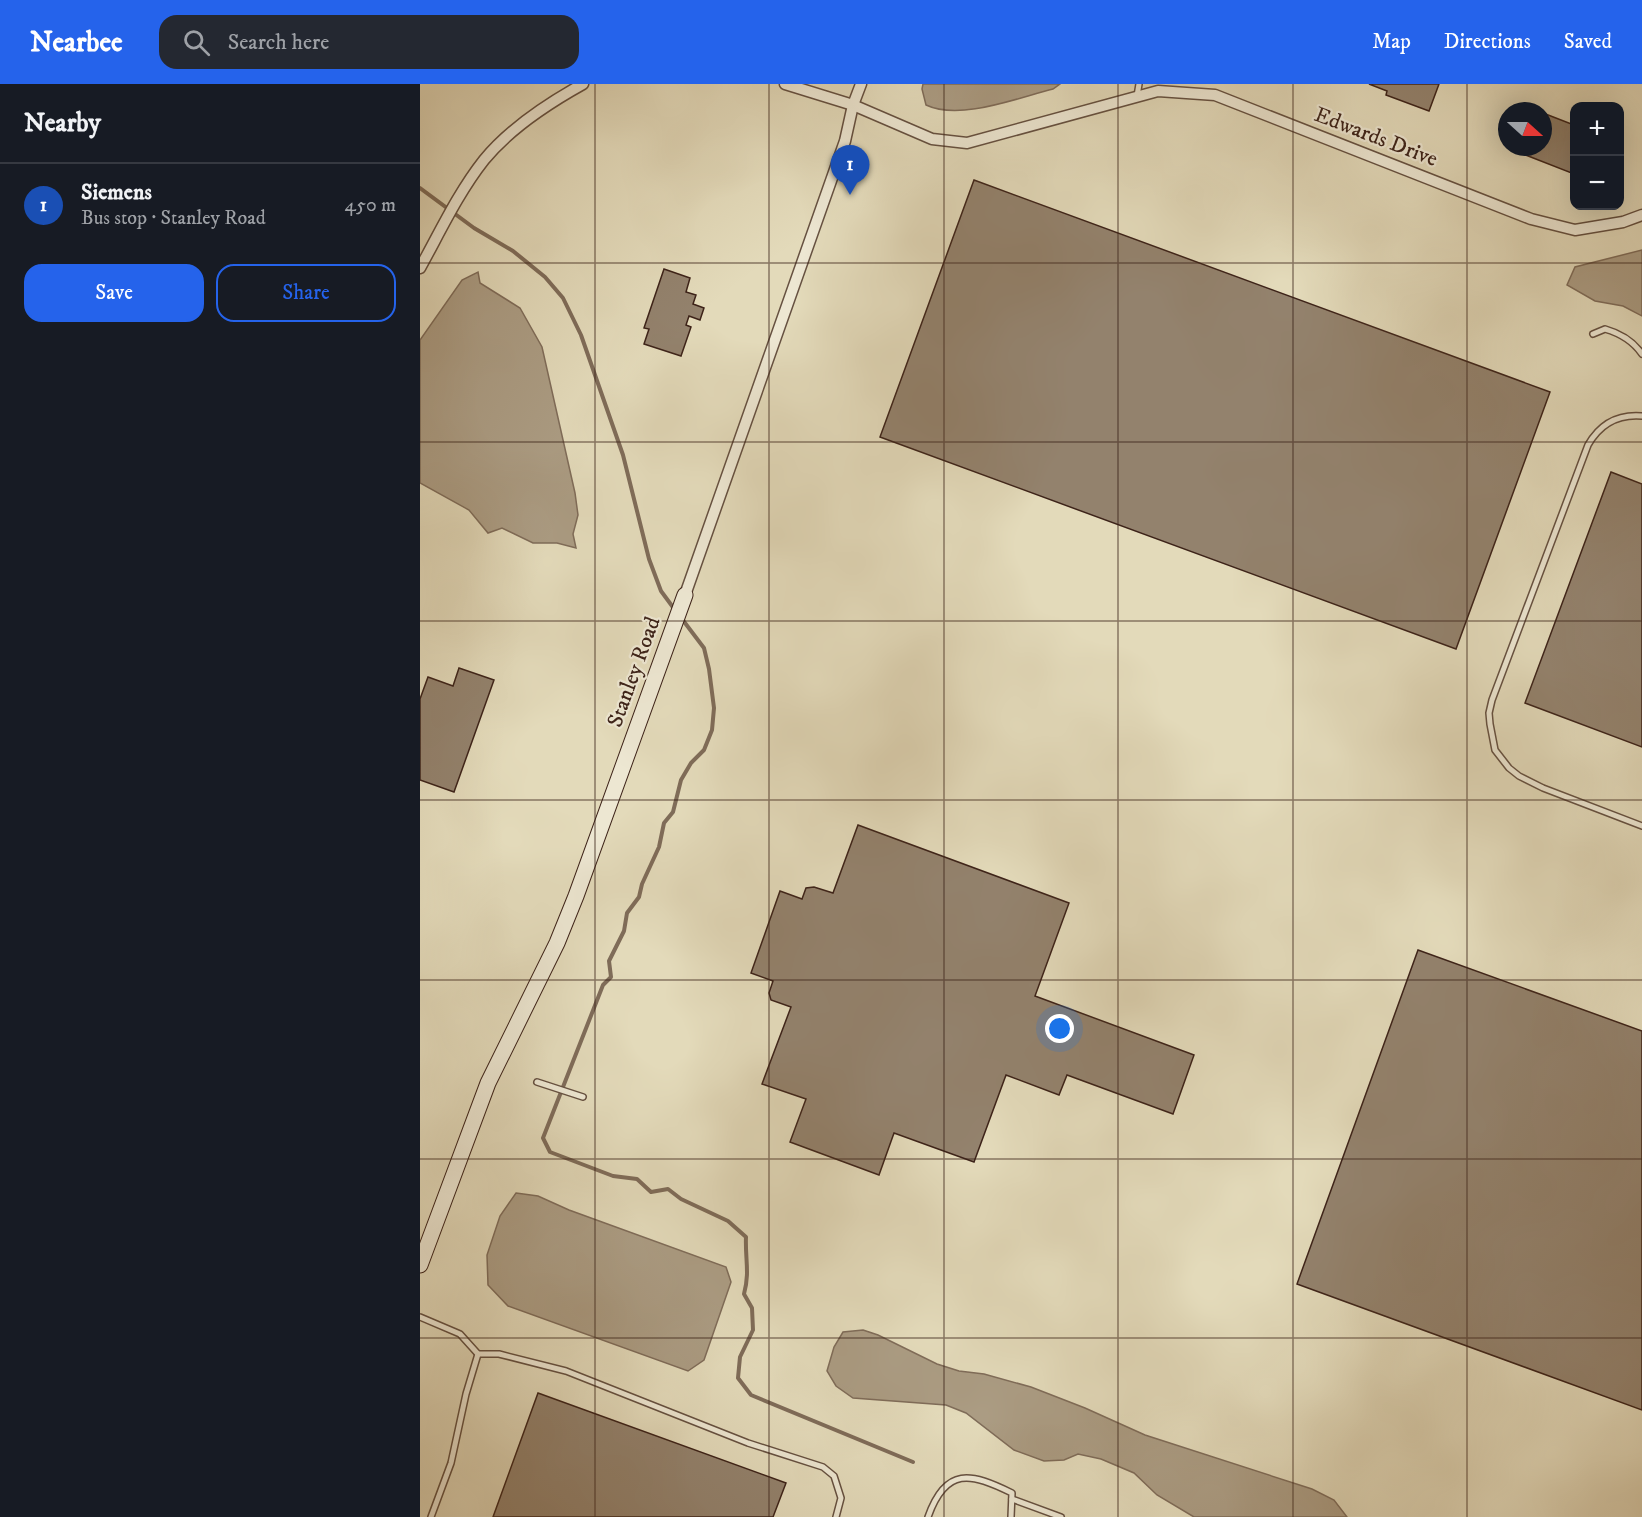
<!DOCTYPE html>
<html lang="en">
<head>
<meta charset="utf-8">
<style>
	:root { --surface:#171b24; --page:#242831; --text:#f1f3f6; --muted:#9ea1a6; --line:#363941; --accent:#2563eb }
	body { margin:0; font-family:"IM FELL DW Pica",serif; background:var(--page); color:var(--text) }
	.controls { position:absolute; right:18px; top:18px; display:grid; overflow:hidden; border-radius:12px; box-shadow:0 6px 24px #0002 }
	.controls button { width:54px; height:54px; display:grid; place-items:center; padding:0; border:0; border-bottom:2px solid var(--line); background:var(--surface); color:var(--text); font:30px sans-serif }
	.compass { position:absolute; left:1078px; top:18px; width:54px; height:54px; border-radius:50%; background:var(--surface); box-shadow:0 6px 24px #0002; rotate:111deg }
	.you { position:absolute; left:640px; top:945px; width:21px; height:21px; margin:-15px; border:4px solid #fff; border-radius:50%; background:#1a73e8; box-shadow:0 0 0 9px #1a73e833 }
	.badge { display:grid; place-items:center; width:39px; height:39px; border-radius:50%; background:var(--accent); color:#fff; font-size:20px; font-weight:700 }
	.pin { position:absolute; translate:-50% -50px; filter:drop-shadow(0 2px 3px #0008) }
	.pin::after { content:''; position:absolute; top:32px; width:21px; height:18px; background:inherit; clip-path:polygon(0 0,100% 0,50% 100%) }
	.list { margin:0; padding:0; list-style:none }
	h2 { display:flex; justify-content:space-between; align-items:center; height:78px; margin:0; padding:0 24px; font-size:26px }
	h2 small { font-size:20px; font-weight:400; color:var(--muted) }
	.list li { display:grid; grid-template-columns:39px 1fr auto; gap:18px; align-items:center; box-sizing:border-box; height:84px; padding:0 24px; border-top:2px solid var(--line) }
	.list b { display:block; font-size:22px; white-space:nowrap }
	.list p { margin:0; font-size:20px; white-space:nowrap; color:var(--muted) }
	.list em { font-size:20px; font-style:normal; color:var(--muted) }
	.actions { display:flex; gap:12px; padding:18px 24px }
	.actions a { flex:1; padding:14px 0; border:2px solid var(--accent); border-radius:18px; text-align:center; font-size:21px; color:var(--accent) }
	.actions .main { background:var(--accent); color:#fff }
	.icon { flex:none; width:33px; height:33px; fill:none; stroke:currentColor; stroke-width:2; stroke-linecap:round; stroke-linejoin:round }
	.map { position:relative; flex:none; width:1222px; height:1433px; overflow:hidden }
	header { display:flex; align-items:center; gap:36px; box-sizing:border-box; height:84px; padding:0 30px; background:var(--accent); color:#fff }
	header strong { font-size:28px }
	nav { display:flex; gap:33px; margin-inline-start:auto; font-size:21px }
	.search { width:420px; height:54px; background:var(--page); display:flex; align-items:center; gap:15px; box-sizing:border-box; padding:0 21px; border-radius:18px; color:var(--muted); font-size:22px }
	main { display:flex }
	aside { flex:1; background:var(--surface) }
	.map>svg:first-child { display:block }
	.water { fill:#ab9c83; stroke:#7f6c59; stroke-width:1.5 }
	.lines { fill:none; stroke-linecap:round; stroke-linejoin:round }
	.stream { stroke:#7f6c59; stroke-width:4 }
	.building { fill:#93826d; stroke:#3d2319; stroke-width:1.5 }
	.lane-casing { stroke:#665141; stroke-width:8 }
	.street-casing { stroke:#665141; stroke-width:13 }
	.secondary-casing { stroke:#3d2319; stroke-width:17 }
	.lane { stroke:#ede7d2; stroke-width:5 }
	.street { stroke:#ede7d2; stroke-width:10 }
	.secondary { stroke:#ede7d2; stroke-width:15 }
	.grid { fill:none; stroke:#3d2319; stroke-width:1.5; stroke-opacity:0.55 }
	.labels { text-anchor:middle; dominant-baseline:central; stroke-width:4.5; stroke-linejoin:round; paint-order:stroke }
	.street-label { font-size:22px; fill:#3d2319; stroke:#ede7d2 }
</style>
</head>
<body>
<header>
<strong>Nearbee</strong>
<div class="search"><svg class="icon" aria-label="search" viewBox="0 0 24 24"><circle cx="10" cy="10" r="6"/><path d="M15 15l6 6"/></svg>Search here</div>
<nav><a>Map</a><a>Directions</a><a>Saved</a></nav>
</header>
<main>
<aside>
<h2>Nearby<small></small></h2>
<ul class="list">
<li><span class="badge" style="background:#1a4fb4">1</span><div><b>Siemens</b><p>Bus stop · Stanley Road</p></div><em>450 m</em></li>
</ul>
<div class="actions"><a class="main">Save</a><a>Share</a></div>
</aside>
<div class="map">
<svg width="1222" height="1433" viewBox="0 0 1222 1433">
	<rect width="100%" height="100%" fill="#e3daba"/>
	<filter id="stains"><feTurbulence type="fractalNoise" baseFrequency=".00333" numOctaves="4"/><feColorMatrix values="0 0 0 0 .2 0 0 0 0 .09 0 0 0 0 .02 0 0 0 .5 -.17"/></filter>
	<radialGradient id="worn" r=".72"><stop offset=".6" stop-color="#630" stop-opacity="0"/><stop offset="1" stop-color="#630" stop-opacity=".3"/></radialGradient>
	<!-- water -->
	<g class="water">
		<path d="M503 0H640L633 5C597 14 540 37 506 21L502 5Z"/>
		<polygon points="1222,166 1222,232 1203,222 1175,217 1147,201 1155,183"/>
		<polygon points="58,188 60,199 100,224 122,263 155,409 158,431 153,450 156,464 137,459 113,459 82,444 68,449 49,426 0,399 0,256 42,196"/>
		<polygon points="96,1109 118,1112 149,1126 306,1183 311,1198 284,1276 268,1287 88,1222 68,1201 67,1171 80,1132"/>
		<polygon points="443,1246 458,1251 517,1280 539,1287 564,1290 611,1303 665,1324 725,1351 892,1405 914,1416 927,1433 774,1433 737,1411 714,1389 681,1375 658,1370 644,1376 624,1377 594,1366 546,1329 526,1321 433,1314 416,1302 407,1287 414,1263 423,1248"/>
	</g>
	<g class="lines">
		<!-- stream -->
		<g class="stream">
			<polyline points="0,104 54,144 93,167 125,193 143,214 161,251 203,371 229,475 241,507 255,526"/>
			<path d="M262 535 284 564 289 585 294 624 292 646 284 666 271 679 261 696 253 728 244 739 239 763 222 800 219 813 207 829 204 847 189 877 191 893 183 901 123 1054 130 1068 193 1092 217 1095 231 1108 248 1105 261 1115 308 1137 326 1153C325 1175 330 1188 324 1210L332 1224 333 1246 320 1273 318 1294 331 1311 493 1378"/>
		</g>
	</g>
	<!-- building -->
	<g class="building">
		<polygon points="949,0 1019,0 1009,27 966,11 967,7"/>
		<polygon points="1123,29 1154,41 1154,90 1098,68 1100,63 1123,63"/>
		<polygon points="554,96 1130,308 1036,565 460,353"/>
		<polygon points="244,185 270,194 266,208 276,211 273,220 284,224 280,236 269,232 266,241 271,243 261,272 224,260 229,245 224,244"/>
		<polygon points="1191,388 1222,400 1222,663 1105,619"/>
		<polygon points="39,584 74,596 34,708 0,696 0,615 8,593 33,602"/>
		<polygon points="438,741 649,819 615,912 774,971 753,1030 647,991 639,1011 586,991 554,1078 474,1049 459,1091 370,1058 386,1015 342,1000 371,923 351,916 349,909 353,897 331,889 360,807 382,815 386,804 394,803 413,809"/>
		<polygon points="998,866 1222,947 1222,1326 877,1200"/>
		<polygon points="118,1309 366,1399 353,1433 73,1433"/>
	</g>
	<g class="lines">
		<defs>
			<g id="lane">
				<polyline points="717,12 719,0"/>
				<path d="M1173 250 1185 245C1199 249 1213 257 1222 270"/>
				<path d="M1222 332C1198 330 1180 340 1168 361L1072 616 1069 629 1070 640 1075 666 1089 684 1099 692 1123 704 1222 742"/>
				<polyline points="117,998 163,1013"/>
				<polyline points="0,1233 40,1250 58,1270 79,1270 146,1287 328,1359 403,1383 414,1392 421,1414 416,1433"/>
				<polyline points="592,1415 641,1433"/>
				<polyline points="11,1433 31,1379 46,1310 58,1270"/>
				<path d="M508 1433C526 1382 551 1389 592 1409L591 1433"/>
			</g>
			<g id="street">
				<polyline points="365,0 433,21 512,55 547,59 738,7 795,11 1111,135 1155,146 1203,138 1222,131"/>
				<path d="M0 184C20 148 38 109 64 76 90 44 127 20 163 0"/>
				<polyline points="265,511 425,57 433,21 441,0"/>
			</g>
			<polyline id="secondary" points="0,1181 68,999 137,859 156,812 265,511"/>
		</defs>
		<!-- lane casing -->
		<use href="#lane" class="lane-casing"/>
		<!-- street casing -->
		<use href="#street" class="street-casing"/>
		<!-- secondary casing -->
		<use href="#secondary" class="secondary-casing"/>
		<!-- lane -->
		<use href="#lane" class="lane"/>
		<!-- street -->
		<use href="#street" class="street"/>
		<!-- secondary -->
		<use href="#secondary" class="secondary"/>
	</g>
	<!-- grid -->
	<path class="grid" d="M175 0V1433M349 0V1433M524 0V1433M698 0V1433M873 0V1433M1047 0V1433M0 179H1222M0 358H1222M0 537H1222M0 716H1222M0 896H1222M0 1075H1222M0 1254H1222"/>
	<g class="labels">
		<!-- street labels -->
		<g class="street-label">
			<text transform="translate(956 53) rotate(21)">Edwards Drive</text>
			<text transform="translate(214 588) rotate(-70)">Stanley Road</text>
		</g>
	</g>
	<rect width="100%" height="100%" filter="url(#stains)"/>
	<rect width="100%" height="100%" fill="url(#worn)"/>
</svg>
<div class="controls">
<button>+</button>
<button>−</button>
</div>
<svg class="compass" viewBox="-18 -18 36 36"><path d="M0-13l5 13h-10z" fill="#e53935"/><path d="M0 13l5-13h-10z" fill="#9ea1a6"/></svg>
<div class="you"></div>
<div class="pin badge" style="left:430px;top:111px;background:#1a4fb4">1</div>
</div>
</main>
</body>
</html>
